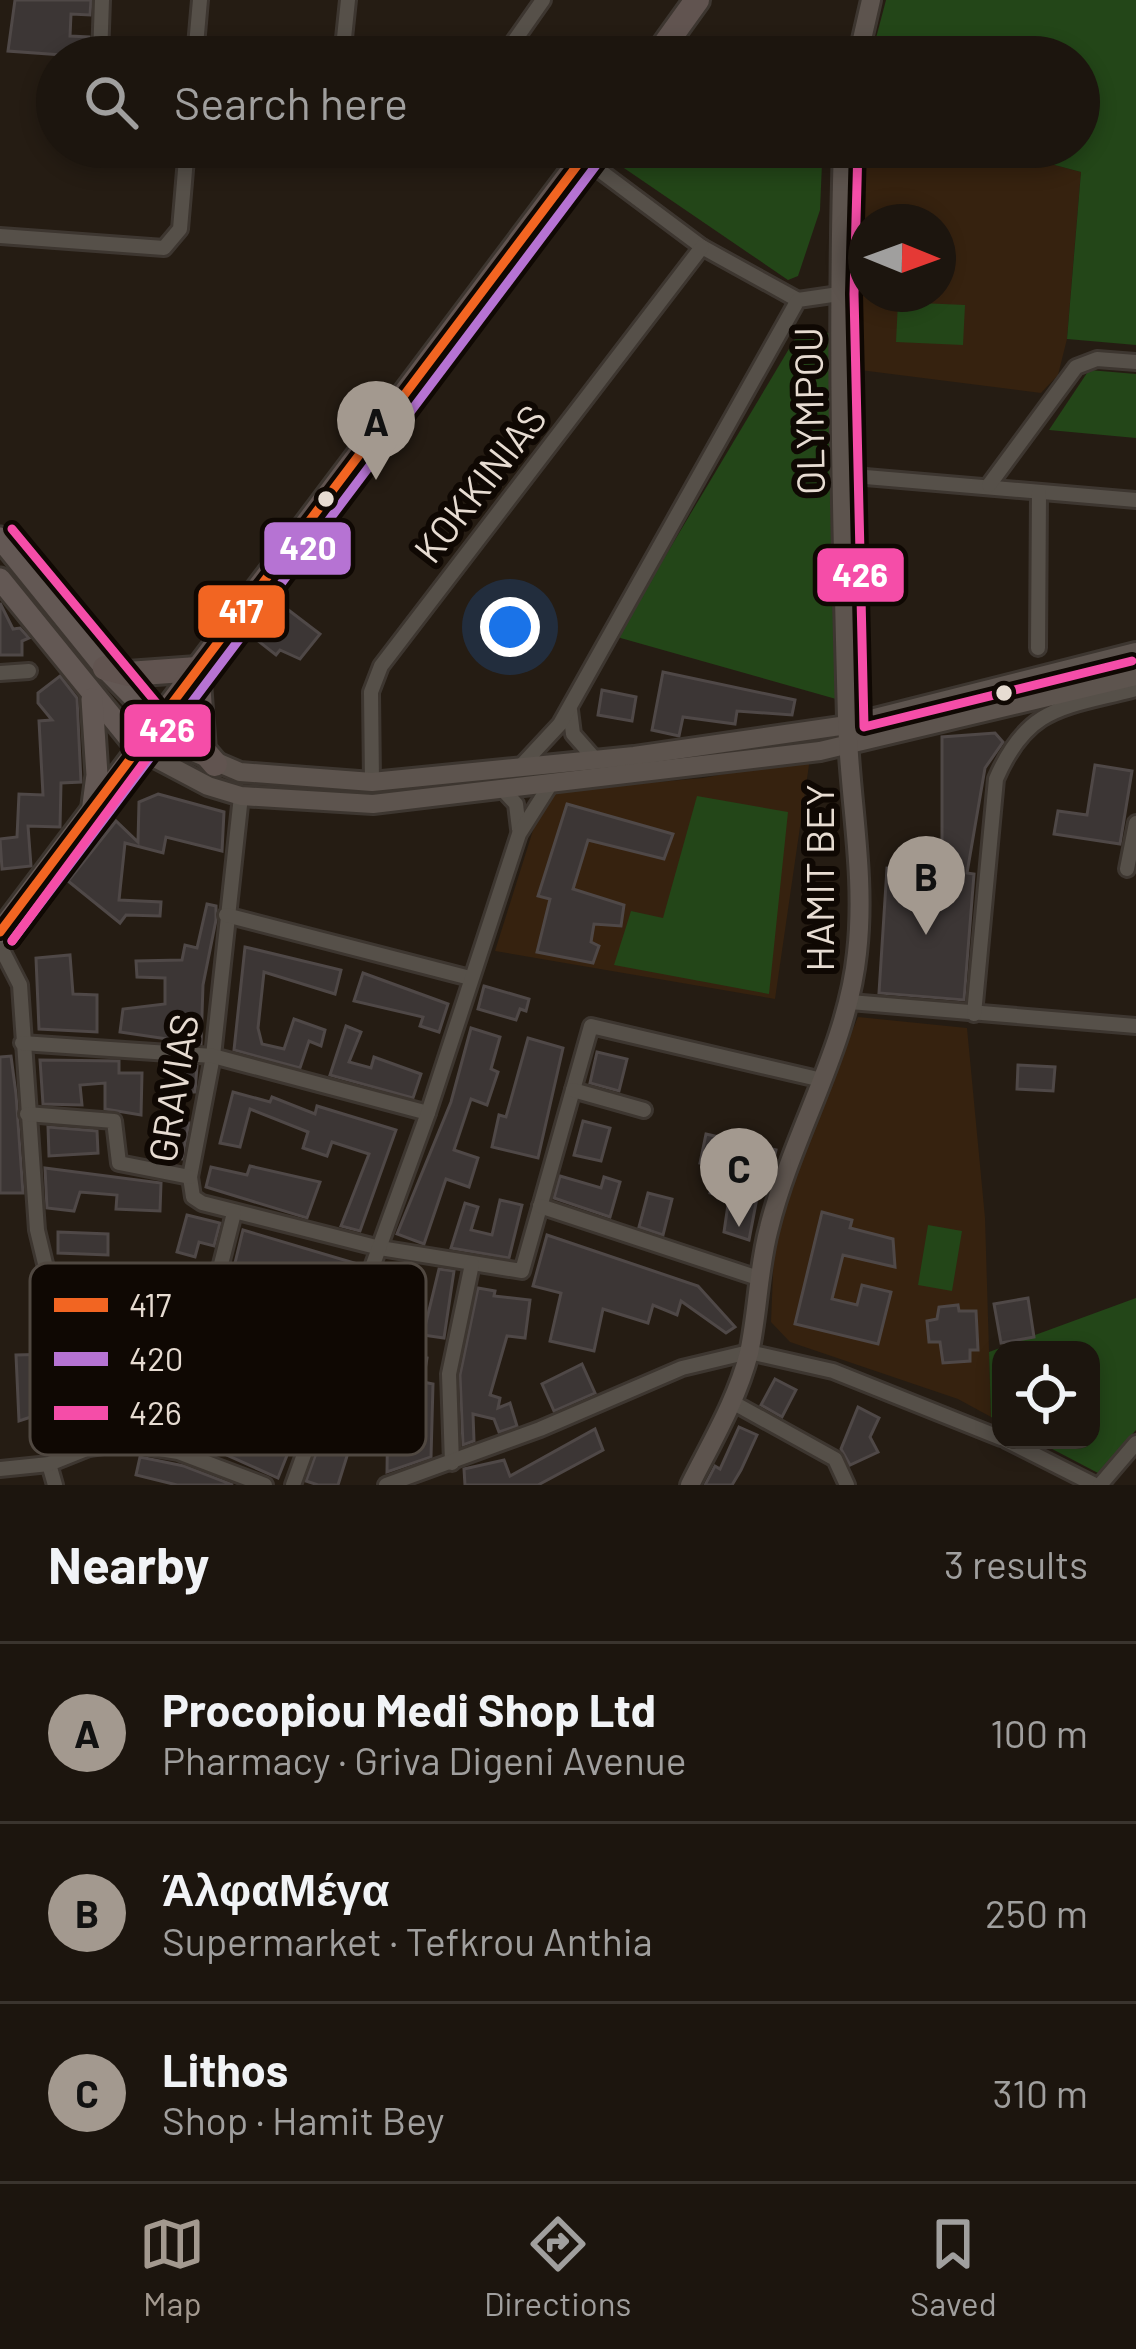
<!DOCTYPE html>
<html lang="en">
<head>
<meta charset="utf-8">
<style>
	:root { --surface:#1c150e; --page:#29221c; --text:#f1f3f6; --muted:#a09f9e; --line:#3a342e; --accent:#a3998f }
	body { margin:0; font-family:Barlow,sans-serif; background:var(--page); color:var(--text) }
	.controls { position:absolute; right:36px; bottom:36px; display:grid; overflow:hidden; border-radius:24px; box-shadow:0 6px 18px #0003 }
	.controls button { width:108px; height:108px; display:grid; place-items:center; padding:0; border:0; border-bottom:3px solid var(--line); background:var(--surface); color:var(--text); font:60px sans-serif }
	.compass { position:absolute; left:848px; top:204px; width:108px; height:108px; border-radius:50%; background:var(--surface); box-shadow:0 6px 18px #0003; rotate:91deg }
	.you { position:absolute; left:510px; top:627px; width:42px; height:42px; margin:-30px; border:9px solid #fff; border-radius:50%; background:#1a73e8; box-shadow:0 0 0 18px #1a73e833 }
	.badge { display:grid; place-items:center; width:78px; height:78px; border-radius:50%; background:var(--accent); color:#111; font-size:39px; font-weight:700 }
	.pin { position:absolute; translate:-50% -99px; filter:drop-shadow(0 3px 6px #0008) }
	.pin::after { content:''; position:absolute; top:63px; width:42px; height:36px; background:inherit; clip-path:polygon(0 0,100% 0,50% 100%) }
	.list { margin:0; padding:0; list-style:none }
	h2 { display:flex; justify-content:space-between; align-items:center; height:156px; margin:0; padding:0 48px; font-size:51px }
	h2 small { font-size:39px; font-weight:400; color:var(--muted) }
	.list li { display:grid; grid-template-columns:78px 1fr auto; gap:36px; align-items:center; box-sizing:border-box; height:180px; padding:0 48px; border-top:3px solid var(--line) }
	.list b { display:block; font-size:45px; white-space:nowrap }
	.list p { margin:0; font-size:39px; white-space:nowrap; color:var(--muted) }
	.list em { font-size:39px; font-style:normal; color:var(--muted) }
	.icon { flex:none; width:66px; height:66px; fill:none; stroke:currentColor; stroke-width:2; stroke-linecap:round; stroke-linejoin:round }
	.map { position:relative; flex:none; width:1136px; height:1485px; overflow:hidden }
	.search { position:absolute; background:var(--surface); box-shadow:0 6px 18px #0003; left:36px; right:36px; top:36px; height:132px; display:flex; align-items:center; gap:30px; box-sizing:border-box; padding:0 42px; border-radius:66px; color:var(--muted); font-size:45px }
	.sheet { height:696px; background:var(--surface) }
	nav { display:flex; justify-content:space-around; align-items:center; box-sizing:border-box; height:168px; border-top:3px solid var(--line); background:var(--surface); font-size:33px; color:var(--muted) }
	nav a { display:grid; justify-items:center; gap:6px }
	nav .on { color:var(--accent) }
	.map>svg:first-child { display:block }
	.built { fill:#36220f; fill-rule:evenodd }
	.green { fill:#234618 }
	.building { fill:#3c3635; stroke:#4f4847; stroke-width:3 }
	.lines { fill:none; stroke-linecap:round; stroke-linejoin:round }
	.street-casing { stroke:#3d3630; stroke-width:20 }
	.secondary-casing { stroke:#3d3630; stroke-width:24 }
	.primary-casing { stroke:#3d3630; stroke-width:27 }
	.highway-casing { stroke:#3d3630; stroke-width:30 }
	.street { stroke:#565049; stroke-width:14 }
	.secondary { stroke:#5d544e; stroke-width:18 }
	.primary { stroke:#635854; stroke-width:21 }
	.highway { stroke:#615450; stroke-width:24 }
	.bus-1-casing { stroke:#0f0803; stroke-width:18 }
	.bus-2-casing { stroke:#0f0803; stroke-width:18 }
	.bus-3-casing { stroke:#0f0803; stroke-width:18 }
	.bus-1 { stroke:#f26522; stroke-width:9 }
	.bus-2 { stroke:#b673d3; stroke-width:9 }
	.bus-3 { stroke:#f54da8; stroke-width:9 }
	.bus-dot { fill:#e7dcd2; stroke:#0f0803; stroke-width:4.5 }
	.labels { text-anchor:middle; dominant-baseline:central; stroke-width:12; stroke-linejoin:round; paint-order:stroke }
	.street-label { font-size:39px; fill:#e7dcd2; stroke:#0f0803 }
	.key { fill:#0f0803; stroke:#504841; stroke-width:3 }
	.key-label { font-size:33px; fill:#e7dcd2 }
	.line-badge { stroke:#0f0803; stroke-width:4.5 }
	.badge-label { font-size:33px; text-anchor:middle; font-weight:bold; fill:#fff }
</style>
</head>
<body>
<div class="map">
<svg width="1136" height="1485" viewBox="0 0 1136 1485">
	<rect width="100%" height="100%" fill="#251c13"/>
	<!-- built -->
	<g class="built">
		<path d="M856 147H988L1081 172 1067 339 1058 375 1041 393 852 369ZM866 222H938V294H866Z"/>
		<polygon points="810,758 775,999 495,951 540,808 557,791 703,778"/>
		<polygon points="858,1017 967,1028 985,1218 991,1417 958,1399 790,1342 771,1322 774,1249 790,1181"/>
	</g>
	<!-- green -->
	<g class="green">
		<polygon points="886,0 1136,0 1136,345 1067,339 1081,172 987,147 1079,147 1079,57 871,57"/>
		<polygon points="616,147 796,147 822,163 820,210 798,276 788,280 621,166"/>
		<polygon points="898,302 965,305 963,345 896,342"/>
		<polygon points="802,327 833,334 836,699 617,637"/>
		<polygon points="1089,370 1136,374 1136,438 1049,430"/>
		<polygon points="697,796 788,812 769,994 614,965 631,911 663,918"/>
		<polygon points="928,1225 962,1231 952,1291 918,1285"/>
		<polygon points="1136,1298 1136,1430 1098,1473 1035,1440 1091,1440 1091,1350 1001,1350 1001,1422 991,1417 989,1352"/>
	</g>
	<!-- building -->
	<g class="building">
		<polygon points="15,0 91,0 90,15 71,14 70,36 89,37 89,57 8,51"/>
		<polygon points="274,599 320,634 300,659 280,650 276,655 248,633"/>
		<polygon points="0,603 13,629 20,628 29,638 22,641 22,655 0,655"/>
		<polygon points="663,672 795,700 792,715 737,711 735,724 683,717 679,736 652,730"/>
		<polygon points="60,676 77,698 81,782 61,783 60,827 28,826 31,866 2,869 0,839 17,837 19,794 43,795 39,721 52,720 38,703 38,693"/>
		<polygon points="602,690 636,697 632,721 598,715"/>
		<polygon points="995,733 1003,742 985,768 967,873 974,874 964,1000 879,993 887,868 942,872 942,737"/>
		<polygon points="1095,765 1132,771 1120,844 1054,834 1058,811 1087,815"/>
		<polygon points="158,794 224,812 222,851 166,837 163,853 125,843 119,900 161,902 160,916 126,915 120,923 68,881 116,821 138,842 139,802"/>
		<polygon points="567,804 673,834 664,859 588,840 573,889 624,905 621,926 594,924 591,942 599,946 593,963 537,952 550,899 538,896"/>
		<polygon points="207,904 216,906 216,920 203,985 201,1044 120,1032 123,1009 165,1004 165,978 137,977 136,961 182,960 185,945 197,948"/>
		<polygon points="245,947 341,970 335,994 264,972 258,1028 262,1044 284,1049 294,1019 325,1030 321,1046 309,1041 300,1068 234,1050"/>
		<polygon points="70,955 73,994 97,995 97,1032 39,1029 36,958"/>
		<polygon points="363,973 448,1004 439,1032 420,1026 423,1017 354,1001"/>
		<polygon points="484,986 529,999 526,1011 520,1009 516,1020 478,1009"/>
		<polygon points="346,1026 361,1032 349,1062 371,1068 374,1057 421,1074 413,1098 330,1075"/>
		<polygon points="471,1028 500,1037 491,1069 498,1072 487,1105 471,1099 454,1150 478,1158 469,1187 446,1179 424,1244 397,1234 451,1102"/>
		<polygon points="528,1038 563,1048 538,1158 492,1147 499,1115 506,1117"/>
		<polygon points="597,1052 627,1059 619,1091 590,1083"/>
		<polygon points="11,1056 16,1094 23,1193 0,1193 0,1057"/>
		<polygon points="40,1060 119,1061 119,1073 142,1073 141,1115 105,1109 105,1083 80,1085 82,1105 43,1104"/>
		<polygon points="1018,1065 1055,1067 1053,1091 1017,1089"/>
		<polygon points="168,1066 197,1066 195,1092 167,1092"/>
		<polygon points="233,1092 270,1102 272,1097 315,1114 317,1106 396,1130 360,1231 341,1226 369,1154 332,1142 327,1156 303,1148 308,1132 250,1109 240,1147 220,1143"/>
		<polygon points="583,1121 610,1128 601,1161 574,1155"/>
		<polygon points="189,1123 182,1159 159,1157 159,1124"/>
		<polygon points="48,1127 97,1131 98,1153 49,1156"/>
		<polygon points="706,1134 776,1150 770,1178 761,1177 749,1240 724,1232 729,1198 710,1193 715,1166 700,1163"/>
		<polygon points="250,1166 320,1182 307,1218 206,1187 211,1167 247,1175"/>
		<polygon points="45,1168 161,1183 160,1211 116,1209 117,1195 80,1192 74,1211 47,1208"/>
		<polygon points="560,1176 601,1188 604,1177 620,1182 610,1217 554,1198"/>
		<polygon points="648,1193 672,1199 663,1235 639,1227"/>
		<polygon points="500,1200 522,1205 509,1258 451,1248 465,1203 478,1207 471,1230 492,1235"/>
		<polygon points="822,1212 852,1220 850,1228 893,1239 895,1267 843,1255 832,1299 857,1305 862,1285 891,1292 878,1344 795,1324"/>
		<polygon points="187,1215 220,1223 214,1246 199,1242 195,1257 177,1252"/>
		<polygon points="243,1230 361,1265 352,1288 324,1282 315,1308 342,1317 278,1478 202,1444 207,1433 188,1425 183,1435 170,1429 176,1416 168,1412 183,1379 262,1407 269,1388 228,1372 250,1313 279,1314 295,1277 235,1263"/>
		<polygon points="58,1232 108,1234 108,1255 58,1253"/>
		<polygon points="547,1235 698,1286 735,1327 726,1333 681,1301 677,1315 653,1305 648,1323 603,1309 594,1351 550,1341 561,1293 533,1286"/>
		<polygon points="439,1269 454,1271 444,1338 423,1335"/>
		<polygon points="478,1288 495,1291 494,1296 530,1300 525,1338 507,1336 490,1395 500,1398 498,1408 510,1403 517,1426 499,1432 494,1419 473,1414 474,1441 463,1445 460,1375"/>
		<polygon points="1028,1298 1034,1337 1001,1343 994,1304"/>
		<polygon points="958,1305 959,1311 976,1311 978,1350 970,1350 970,1361 943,1363 940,1342 929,1342 927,1321 937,1319 939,1307"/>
		<polygon points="55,1354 61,1398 66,1398 66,1439 72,1443 55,1450 52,1435 41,1435 34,1416 19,1421 16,1355"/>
		<polygon points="405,1354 427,1358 423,1382 433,1384 431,1457 387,1472 388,1401"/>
		<polygon points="582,1364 595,1393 554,1411 542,1384"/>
		<polygon points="775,1379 796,1390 782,1417 761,1405"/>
		<polygon points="858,1407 879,1418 870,1437 878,1452 850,1465 841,1449"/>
		<polygon points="330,1415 357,1424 338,1485 318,1485 306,1481"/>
		<polygon points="739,1427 757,1435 741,1470 732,1485 705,1485 715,1466 720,1469"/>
		<polygon points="595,1429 603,1450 538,1485 465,1485 464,1469 504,1460 510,1476"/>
		<polygon points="140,1457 184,1466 233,1485 177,1485 136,1475"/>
	</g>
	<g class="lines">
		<defs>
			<g id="street">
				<polyline points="100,57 102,0"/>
				<polyline points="195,57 200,0"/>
				<polyline points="342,57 348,0"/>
				<polyline points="503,57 543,0"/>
				<polyline points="583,158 702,247 798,300"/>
				<polyline points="0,236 164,248 180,229 187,147"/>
				<polyline points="842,475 1136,500"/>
				<polyline points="989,485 1076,367 1097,359 1136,362"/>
				<polyline points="1038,648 1039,493"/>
				<polyline points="0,673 29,671"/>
				<polyline points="570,710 573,734 595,759"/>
				<polyline points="520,767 560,724 798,300 839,294"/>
				<polyline points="372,782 371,692 381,666 702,247"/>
				<polyline points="503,790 516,804 519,829"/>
				<polyline points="241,796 213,1056 190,1177 193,1197 202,1203 380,1248 522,1271 591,1026 822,1080"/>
				<polyline points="1127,869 1136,823"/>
				<polyline points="226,915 470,978"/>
				<polyline points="0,946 20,985 37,1230 89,1448"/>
				<polyline points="850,1002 1136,1026"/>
				<path d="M974 1014 996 779C1028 705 1064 708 1136 689"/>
				<polyline points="22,1043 213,1056 428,1113"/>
				<polyline points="573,1090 644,1110"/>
				<polyline points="27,1114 114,1121 119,1163 190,1177"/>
				<polyline points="540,1206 758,1278"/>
				<polyline points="218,1276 234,1213"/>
				<polyline points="732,1402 835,1459 847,1485"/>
				<polyline points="1006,1440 1095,1485"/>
				<polyline points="452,1463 449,1374 472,1264"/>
				<polyline points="49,1464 55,1485"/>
				<polyline points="0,1469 49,1464 89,1448 124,1443 178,1452 265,1485"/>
				<polyline points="293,1485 428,1113 519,834 550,785"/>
				<polyline points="386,1485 540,1429 682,1368 749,1352 833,1371 1001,1438"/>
				<polyline points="1100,1485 1136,1443"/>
			</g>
			<g id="secondary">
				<polyline points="858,57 871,0"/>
				<polyline points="158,722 184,748 240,772 372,782 634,756 847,725 1136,652"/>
				<polyline points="138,749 208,786 241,796 373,804 820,751 1136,676"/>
				<path d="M690 1485C711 1443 737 1400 749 1353 758 1312 758 1269 769 1228 792 1134 847 1049 857 953 866 874 849 797 847 718 842 528 837 337 843 147"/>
			</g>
			<g id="primary">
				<polyline points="0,538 105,668 158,722"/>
				<polyline points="0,579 138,749 0,932"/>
				<polyline points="92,699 97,775 93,805"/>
			</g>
			<g id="highway">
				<polyline points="656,57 697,0"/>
				<polyline points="105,668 128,674 197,669"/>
				<polyline points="197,669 203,750 215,764"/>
				<polyline points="138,749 591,147"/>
			</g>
		</defs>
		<!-- street casing -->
		<use href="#street" class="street-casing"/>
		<!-- secondary casing -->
		<use href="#secondary" class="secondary-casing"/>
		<!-- primary casing -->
		<use href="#primary" class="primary-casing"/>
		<!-- highway casing -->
		<use href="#highway" class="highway-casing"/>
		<!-- street -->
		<use href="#street" class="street"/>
		<!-- secondary -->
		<use href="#secondary" class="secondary"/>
		<!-- primary -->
		<use href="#primary" class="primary"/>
		<!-- highway -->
		<use href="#highway" class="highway"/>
		<defs>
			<polyline id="bus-1" points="0,932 591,147"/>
			<polyline id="bus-2" points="12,941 603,156"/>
			<g id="bus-3">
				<polyline points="858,147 854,294 864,727 1132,661"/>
				<polyline points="12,529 173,723 12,941"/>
			</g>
		</defs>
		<!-- bus-1 casing -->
		<use href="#bus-1" class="bus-1-casing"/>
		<!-- bus-2 casing -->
		<use href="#bus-2" class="bus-2-casing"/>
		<!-- bus-3 casing -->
		<use href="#bus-3" class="bus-3-casing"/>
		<!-- bus-1 -->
		<use href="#bus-1" class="bus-1"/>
		<!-- bus-2 -->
		<use href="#bus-2" class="bus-2"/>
		<!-- bus-3 -->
		<use href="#bus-3" class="bus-3"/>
	</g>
	<!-- markers -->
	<g class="bus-dot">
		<circle cx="326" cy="499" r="10"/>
		<circle cx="1004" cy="693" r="10"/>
	</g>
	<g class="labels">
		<!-- street labels -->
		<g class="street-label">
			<text transform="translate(808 411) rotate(-91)">OLYMPOU</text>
			<text transform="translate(479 483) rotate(-52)">KOKKINIAS</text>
			<text transform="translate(818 878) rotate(-90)">HAMIT BEY</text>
			<text transform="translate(172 1088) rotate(-81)">GRAVIAS</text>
		</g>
	</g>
	<!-- legend -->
	<rect x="30" y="1263" width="396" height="192" rx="18" class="key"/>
	<rect x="54" y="1298" width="54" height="14" fill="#f26522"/>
	<rect x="54" y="1352" width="54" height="14" fill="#b673d3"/>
	<rect x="54" y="1406" width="54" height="14" fill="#f54da8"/>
	<g class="key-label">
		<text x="129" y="1317">417</text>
		<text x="129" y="1371">420</text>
		<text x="129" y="1425">426</text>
	</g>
	<g class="line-badge">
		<rect x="262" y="520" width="91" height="57" rx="12" fill="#b673d3"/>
		<rect x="815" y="546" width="91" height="58" rx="12" fill="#f54da8"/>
		<rect x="196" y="583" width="91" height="57" rx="12" fill="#f26522"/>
		<rect x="122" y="702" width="91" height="57" rx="12" fill="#f54da8"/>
	</g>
	<g class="badge-label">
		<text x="308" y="560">420</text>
		<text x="860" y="587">426</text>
		<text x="241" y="623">417</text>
		<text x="167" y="742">426</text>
	</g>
</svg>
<div class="controls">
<button><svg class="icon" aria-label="locate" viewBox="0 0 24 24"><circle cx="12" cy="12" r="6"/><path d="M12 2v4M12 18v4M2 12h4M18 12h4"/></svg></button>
</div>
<svg class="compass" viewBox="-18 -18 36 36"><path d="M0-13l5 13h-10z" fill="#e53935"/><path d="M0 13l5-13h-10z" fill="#a09f9e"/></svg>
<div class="you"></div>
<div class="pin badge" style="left:376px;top:480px">A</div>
<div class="pin badge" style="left:926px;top:935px">B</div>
<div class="pin badge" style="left:739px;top:1227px">C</div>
<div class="search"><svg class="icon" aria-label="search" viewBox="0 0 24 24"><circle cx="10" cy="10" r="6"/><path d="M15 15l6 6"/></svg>Search here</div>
</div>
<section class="sheet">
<h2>Nearby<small>3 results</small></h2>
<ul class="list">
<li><span class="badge">A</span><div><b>Procopiou Medi Shop Ltd</b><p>Pharmacy · Griva Digeni Avenue</p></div><em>100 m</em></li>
<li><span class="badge">B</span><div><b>ΆλφαΜέγα</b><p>Supermarket · Tefkrou Anthia</p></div><em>250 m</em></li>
<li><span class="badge">C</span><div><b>Lithos</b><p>Shop · Hamit Bey</p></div><em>310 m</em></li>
</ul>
</section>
<nav>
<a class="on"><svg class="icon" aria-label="map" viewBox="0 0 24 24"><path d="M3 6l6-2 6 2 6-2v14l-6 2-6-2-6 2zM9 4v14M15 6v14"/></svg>Map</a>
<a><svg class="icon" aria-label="directions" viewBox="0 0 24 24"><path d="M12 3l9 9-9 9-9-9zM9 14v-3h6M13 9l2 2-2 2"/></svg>Directions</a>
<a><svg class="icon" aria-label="saved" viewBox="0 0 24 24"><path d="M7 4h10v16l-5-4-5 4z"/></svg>Saved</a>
</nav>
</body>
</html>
